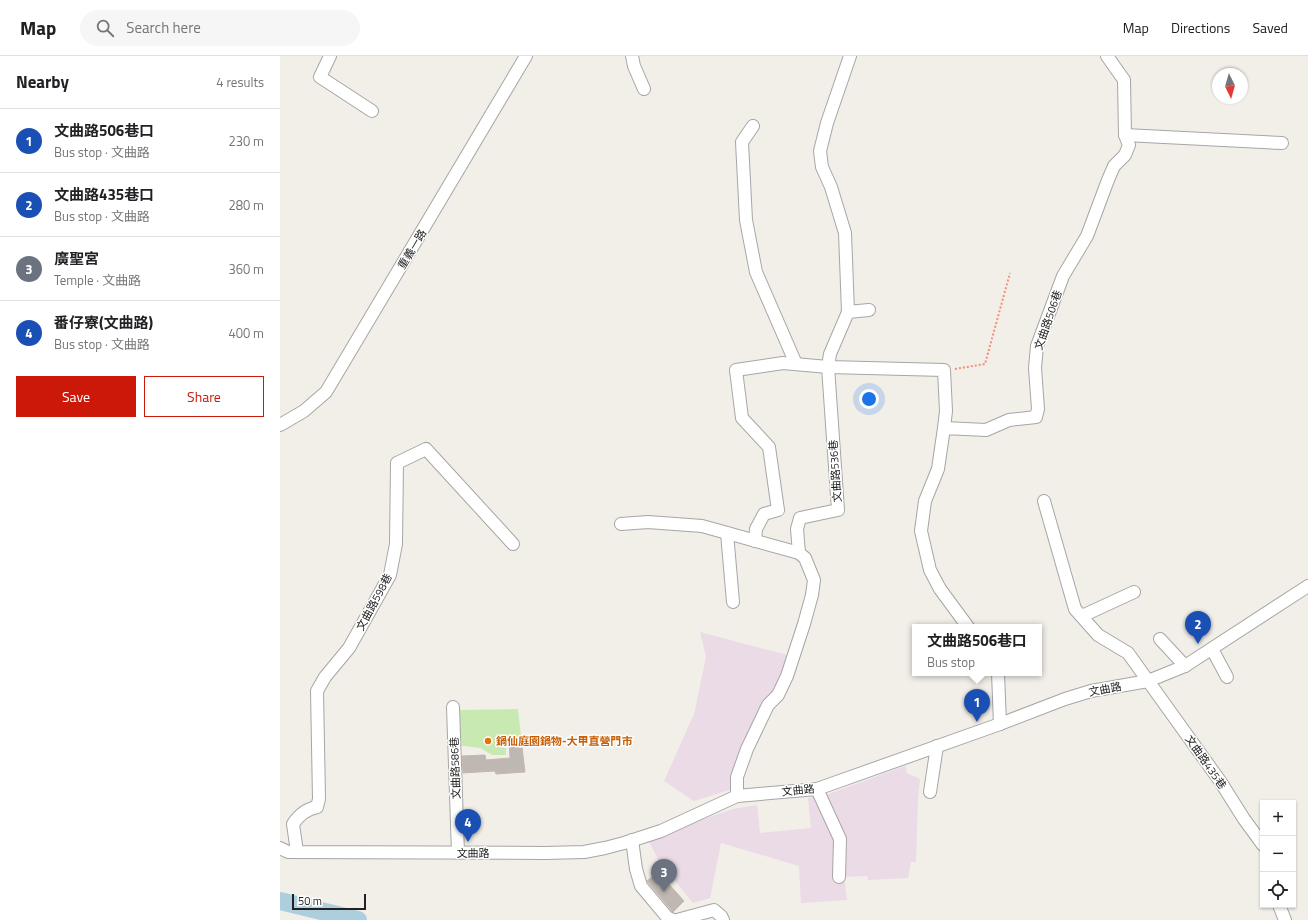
<!DOCTYPE html>
<html lang="en">
<head>
<meta charset="utf-8">
<style>
	:root { --surface:#fff; --page:#f6f6f6; --text:#202124; --muted:#757577; --line:#e0e0e0; --accent:#cc1808 }
	body { margin:0; font-family:"Titillium Web","Noto Sans TC",sans-serif; background:var(--page); color:var(--text) }
	.controls { position:absolute; right:12px; bottom:12px; display:grid; overflow:hidden; border-radius:0px; box-shadow:0 1px 3px #0004 }
	.controls button { width:36px; height:36px; display:grid; place-items:center; padding:0; border:0; border-bottom:1px solid var(--line); background:var(--surface); color:var(--text); font:20px sans-serif }
	.compass { position:absolute; left:932px; top:12px; width:36px; height:36px; border-radius:50%; background:var(--surface); box-shadow:0 1px 3px #0004; rotate:175deg }
	.scale { position:absolute; left:12px; bottom:10px; width:74px; box-sizing:border-box; padding-left:4px; border:2px solid #222; border-top:0; font-size:11px; line-height:14px; white-space:nowrap; color:#222; -webkit-text-stroke:3px #fff; paint-order:stroke }
	.you { position:absolute; left:589px; top:343px; width:14px; height:14px; margin:-10px; border:3px solid #fff; border-radius:50%; background:#1a73e8; box-shadow:0 0 0 6px #1a73e833 }
	.badge { display:grid; place-items:center; width:26px; height:26px; border-radius:50%; background:var(--accent); color:#fff; font-size:13px; font-weight:700 }
	.pin { position:absolute; translate:-50% -33px; filter:drop-shadow(0 1px 2px #0008) }
	.pin::after { content:''; position:absolute; top:21px; width:14px; height:12px; background:inherit; clip-path:polygon(0 0,100% 0,50% 100%) }
	.popup { position:absolute; left:632px; top:568px; width:130px; height:52px; box-sizing:border-box; display:grid; place-content:center; border-radius:0px; background:var(--surface); filter:drop-shadow(0 1px 3px #0005); font-size:13px; white-space:nowrap; color:var(--muted) }
	.popup b { font-size:15px; color:var(--text) }
	.popup::after { content:''; position:absolute; left:50%; top:100%; margin-left:-8px; border:8px solid transparent; border-top-color:var(--surface) }
	.list { margin:0; padding:0; list-style:none }
	h2 { display:flex; justify-content:space-between; align-items:center; height:52px; margin:0; padding:0 16px; font-size:17px }
	h2 small { font-size:13px; font-weight:400; color:var(--muted) }
	.list li { display:grid; grid-template-columns:26px 1fr auto; gap:12px; align-items:center; box-sizing:border-box; height:64px; padding:0 16px; border-top:1px solid var(--line) }
	.list b { display:block; font-size:15px; white-space:nowrap }
	.list p { margin:0; font-size:13px; white-space:nowrap; color:var(--muted) }
	.list em { font-size:13px; font-style:normal; color:var(--muted) }
	.actions { display:flex; gap:8px; padding:12px 16px }
	.actions a { flex:1; padding:9px 0; border:1px solid var(--accent); border-radius:0px; text-align:center; font-size:14px; color:var(--accent) }
	.actions .main { background:var(--accent); color:#fff }
	.icon { flex:none; width:22px; height:22px; fill:none; stroke:currentColor; stroke-width:2; stroke-linecap:round; stroke-linejoin:round }
	.map { position:relative; flex:none; width:1028px; height:864px; overflow:hidden }
	header { display:flex; align-items:center; gap:24px; box-sizing:border-box; height:56px; padding:0 20px; background:var(--surface); border-bottom:1px solid var(--line) }
	header strong { font-size:19px }
	nav { display:flex; gap:22px; margin-inline-start:auto; font-size:14px }
	.search { width:280px; height:36px; background:var(--page); display:flex; align-items:center; gap:10px; box-sizing:border-box; padding:0 14px; border-radius:22px; color:var(--muted); font-size:15px }
	main { display:flex }
	aside { flex:1; background:var(--surface) }
	.map>svg:first-child { display:block }
	.industrial { fill:#eadbe6 }
	.grass { fill:#c8e9b2 }
	.lines { fill:none; stroke-linecap:round; stroke-linejoin:round }
	.river { stroke:#accedd; stroke-width:18 }
	.building { fill:#bfb8b2; stroke:#c3b8ac }
	.minor-casing { stroke:#a6a6a6; stroke-width:14 }
	.path { stroke:#f58e77; stroke-width:2; stroke-dasharray:2 2; stroke-linecap:butt }
	.minor { stroke:#fff; stroke-width:12 }
	.food-dot { fill:#e8710a; stroke:#fff; stroke-width:1.5 }
	.labels { text-anchor:middle; dominant-baseline:central; stroke-width:3; stroke-linejoin:round; paint-order:stroke }
	.street-label { font-size:11px; fill:#222; stroke:#fff }
	.food-label { font-size:11px; font-weight:bold; fill:#c56008; stroke:#fff; text-anchor:start }
</style>
</head>
<body>
<header>
<strong>Map</strong>
<div class="search"><svg class="icon" aria-label="search" viewBox="0 0 24 24"><circle cx="10" cy="10" r="6"/><path d="M15 15l6 6"/></svg>Search here</div>
<nav><a>Map</a><a>Directions</a><a>Saved</a></nav>
</header>
<main>
<aside>
<h2>Nearby<small>4 results</small></h2>
<ul class="list">
<li><span class="badge" style="background:#1a4fb4">1</span><div><b>文曲路506巷口</b><p>Bus stop · 文曲路</p></div><em>230 m</em></li>
<li><span class="badge" style="background:#1a4fb4">2</span><div><b>文曲路435巷口</b><p>Bus stop · 文曲路</p></div><em>280 m</em></li>
<li><span class="badge" style="background:#6b7280">3</span><div><b>廣聖宮</b><p>Temple · 文曲路</p></div><em>360 m</em></li>
<li><span class="badge" style="background:#1a4fb4">4</span><div><b>番仔寮(文曲路)</b><p>Bus stop · 文曲路</p></div><em>400 m</em></li>
</ul>
<div class="actions"><a class="main">Save</a><a>Share</a></div>
</aside>
<div class="map">
<svg width="1028" height="864" viewBox="0 0 1028 864">
	<rect width="100%" height="100%" fill="#f2efe9"/>
	<!-- industrial -->
	<g class="industrial">
		<polygon points="420,576 511,600 489,645 456,732 414,745 384,725 414,658 426,601"/>
		<polygon points="625,710 627,717 640,723 638,742 636,806 631,806 628,822 588,824 587,820 564,821 567,844 521,847 519,810 441,787 430,842 413,847 379,805 367,782 453,753 477,749 480,777 531,772 528,742 540,741"/>
	</g>
	<!-- grass -->
	<polygon class="grass" points="238,653 241,681 226,683 226,699 212,699 200,692 177,689 176,654"/>
	<g class="lines">
		<!-- river -->
		<polyline class="river" points="0,845 78,864"/>
	</g>
	<!-- building -->
	<g class="building">
		<polygon points="241,683 245,716 216,718 215,715 183,717 182,700 205,699 206,704 230,702 229,684"/>
		<polygon points="378,816 404,845 393,856 368,826 367,825"/>
	</g>
	<g class="lines">
		<defs>
			<g id="minor">
				<polyline points="50,0 40,21 92,55"/>
				<polyline points="352,0 354,10 364,33"/>
				<polyline points="473,70 462,86 466,164 476,216 516,308"/>
				<polyline points="845,79 1002,87"/>
				<polyline points="568,256 565,177 551,131 542,111 540,95 547,67 570,0"/>
				<polyline points="0,369 24,355 46,336 246,0"/>
				<polyline points="764,445 795,553 818,579 848,597 940,725 964,763 983,789"/>
				<polyline points="341,468 368,466 422,470 519,497"/>
				<polyline points="447,477 453,546"/>
				<polyline points="475,485 476,473 484,458 498,454 489,391 462,362 456,314 503,307 548,311 664,314 666,355 664,372"/>
				<polyline points="802,560 854,536"/>
				<polyline points="688,571 660,533 650,514 641,475 645,445 658,413 664,372 706,374 729,364 756,361 758,353 755,312 757,290 783,220 807,180 828,124 834,110 845,99 849,89 845,79 844,24 827,0"/>
				<polyline points="880,583 905,610"/>
				<polyline points="932,593 947,621"/>
				<polyline points="718,617 720,668"/>
				<polyline points="173,651 178,797"/>
				<polyline points="537,733 560,783 559,821"/>
				<polyline points="650,736 657,690"/>
				<polyline points="457,740 457,721 467,693 488,649 498,639 507,620 524,568 532,539 534,524 525,502 519,497 517,473 520,462 558,454 548,311 550,298 568,256 589,254"/>
				<polyline points="352,784 356,813 361,830 387,861 393,864"/>
				<polyline points="0,792 8,796 265,797 304,796 325,792 344,787 381,775 457,740 537,733 720,668 785,643 811,635 868,625 905,610 1028,530"/>
				<path d="M17 796 13 768C19 759 26 753 37 751L39 743 37 635 45 621 69 592 110 519 116 488 117 407 146 393 233 488"/>
				<polyline points="999,849 1005,864"/>
				<polyline points="397,864 434,854 441,860 443,864"/>
			</g>
		</defs>
		<!-- minor casing -->
		<use href="#minor" class="minor-casing"/>
		<!-- path -->
		<polyline class="path" points="675,313 705,308 730,217"/>
		<!-- minor -->
		<use href="#minor" class="minor"/>
	</g>
	<!-- markers -->
	<circle class="food-dot" cx="208" cy="685" r="4"/>
	<g class="labels">
		<!-- street labels -->
		<g class="street-label">
			<text transform="translate(132 193) rotate(-59)">重義一路</text>
			<text transform="translate(768 264) rotate(-71)">文曲路506巷</text>
			<text transform="translate(555 415) rotate(-94)">文曲路536巷</text>
			<text transform="translate(94 546) rotate(-62)">文曲路598巷</text>
			<text transform="translate(825 633) rotate(-11)">文曲路</text>
			<text transform="translate(926 706) rotate(55)">文曲路435巷</text>
			<text transform="translate(175 712) rotate(-92)">文曲路586巷</text>
			<text transform="translate(518 734) rotate(-6)">文曲路</text>
			<text x="193" y="797">文曲路</text>
		</g>
		<!-- food labels -->
		<g class="food-label">
			<text x="216" y="685">鍋仙庭園鍋物-大甲直營門市</text>
		</g>
	</g>
</svg>
<div class="controls">
<button>+</button>
<button>−</button>
<button><svg class="icon" aria-label="locate" viewBox="0 0 24 24"><circle cx="12" cy="12" r="6"/><path d="M12 2v4M12 18v4M2 12h4M18 12h4"/></svg></button>
</div>
<svg class="compass" viewBox="-18 -18 36 36"><path d="M0-13l5 13h-10z" fill="#e53935"/><path d="M0 13l5-13h-10z" fill="#757577"/></svg>
<div class="scale">50 m</div>
<div class="you"></div>
<div class="pin badge" style="left:697px;top:666px;background:#1a4fb4">1</div>
<div class="popup"><b>文曲路506巷口</b>Bus stop</div>
<div class="pin badge" style="left:918px;top:588px;background:#1a4fb4">2</div>
<div class="pin badge" style="left:384px;top:836px;background:#6b7280">3</div>
<div class="pin badge" style="left:188px;top:786px;background:#1a4fb4">4</div>
</div>
</main>
</body>
</html>
